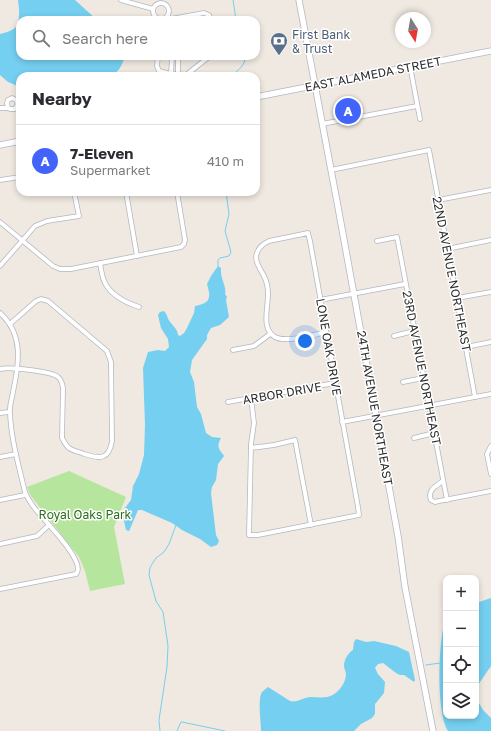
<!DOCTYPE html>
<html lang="en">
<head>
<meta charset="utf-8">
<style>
	:root { --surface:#fff; --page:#f7f7f7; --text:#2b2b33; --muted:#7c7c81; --line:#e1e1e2; --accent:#4264fb }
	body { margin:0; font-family:"Golos Text",sans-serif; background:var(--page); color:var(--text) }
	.controls { position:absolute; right:12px; bottom:12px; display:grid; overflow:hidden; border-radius:8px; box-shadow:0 2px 6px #0003 }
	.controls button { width:36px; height:36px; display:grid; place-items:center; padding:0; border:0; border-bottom:1px solid var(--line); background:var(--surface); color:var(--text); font:20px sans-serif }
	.compass { position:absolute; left:395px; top:12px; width:36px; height:36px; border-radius:50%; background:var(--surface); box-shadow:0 2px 6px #0003; rotate:169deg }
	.you { position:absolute; left:305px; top:341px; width:14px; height:14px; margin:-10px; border:3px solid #fff; border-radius:50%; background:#1a73e8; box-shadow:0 0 0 6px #1a73e833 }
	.badge { display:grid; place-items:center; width:26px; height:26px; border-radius:50%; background:var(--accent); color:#fff; font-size:13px; font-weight:700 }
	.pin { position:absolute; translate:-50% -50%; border:2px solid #fff; box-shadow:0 1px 4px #0006 }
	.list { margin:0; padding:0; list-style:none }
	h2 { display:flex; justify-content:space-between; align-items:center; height:52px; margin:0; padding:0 16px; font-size:17px }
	h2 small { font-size:13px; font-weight:400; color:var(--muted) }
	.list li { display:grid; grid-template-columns:26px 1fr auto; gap:12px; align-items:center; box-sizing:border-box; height:72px; padding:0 16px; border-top:1px solid var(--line) }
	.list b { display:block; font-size:15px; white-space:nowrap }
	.list p { margin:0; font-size:13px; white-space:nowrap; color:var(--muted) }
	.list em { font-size:13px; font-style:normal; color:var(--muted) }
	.icon { flex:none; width:22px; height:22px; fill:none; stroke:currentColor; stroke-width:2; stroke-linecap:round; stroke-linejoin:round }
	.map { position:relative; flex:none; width:491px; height:731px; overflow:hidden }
	.search { position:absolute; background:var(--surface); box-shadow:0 2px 6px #0003; left:16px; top:16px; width:244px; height:44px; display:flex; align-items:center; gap:10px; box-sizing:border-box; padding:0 14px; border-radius:12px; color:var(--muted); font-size:15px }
	.panel { position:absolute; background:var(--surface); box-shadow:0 2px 6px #0003; left:16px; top:72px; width:244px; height:124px; border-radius:12px }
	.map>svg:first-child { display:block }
	.green { fill:#b6e59e }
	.water { fill:#75cff0 }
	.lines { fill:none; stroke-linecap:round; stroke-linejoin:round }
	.stream { stroke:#75cff0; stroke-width:1 }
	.street-casing { stroke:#b4b7c1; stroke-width:5.5 }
	.secondary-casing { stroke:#b4b7c1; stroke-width:7 }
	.street { stroke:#fff; stroke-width:4 }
	.secondary { stroke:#fff; stroke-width:5.5 }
	.labels { text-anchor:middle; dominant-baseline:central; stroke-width:3; stroke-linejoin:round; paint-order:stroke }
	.service-label { font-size:12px; fill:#4e5e75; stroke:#fff; text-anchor:start }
	.street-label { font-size:12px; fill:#2e2e2e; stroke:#fff }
	.park-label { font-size:12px; fill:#2c6e1b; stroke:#fff }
</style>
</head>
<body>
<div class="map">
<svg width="491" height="731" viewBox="0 0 491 731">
	<rect width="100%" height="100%" fill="#efe9e1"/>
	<!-- green -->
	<polygon class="green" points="69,471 126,497 114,527 125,584 90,591 85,571 79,557 31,496 27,487"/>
	<!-- water -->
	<g class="water">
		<path d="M18 0H75L97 20H20V56H125C122 65 120 70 112 76H20V87L8 82 0 75V34C5 33 11 31 15 28 21 22 19 7 18 0Z"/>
		<path d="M218 266 221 268C220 279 227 286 225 294L227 297 226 300 229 317 220 325 211 328 207 335V339L192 360 190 372 194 382 197 407 201 414 206 433 212 437 221 438C216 447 219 449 224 456L218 464 216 480 212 487 211 493 216 535 219 541 217 545 211 547 200 539 182 530 172 523 142 510H138L130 529 129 531 126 530 123 516 125 508 131 500 133 486 139 474 144 455 145 425 143 368 148 352 158 350 165 351 169 347 168 339 161 328 158 315 160 312 164 311C168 315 167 319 171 323 175 328 177 329 178 335L180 336 184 333 187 328 194 313 195 306C211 303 211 298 207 284L211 276Z"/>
		<polygon points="491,598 491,666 476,688 476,603"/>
		<path d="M446 618V716H476V698L483 710 491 718V731H448C436 712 438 639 446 618Z"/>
		<path d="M356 639 366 642 374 641 396 646 409 652 415 680 414 682 404 675H400L396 673 383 663 378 664 375 668 378 674 385 682 384 693 375 704V714L372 718 361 724 354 731H261C261 721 258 703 261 694 262 691 266 689 268 687L290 701C298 703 303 697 311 697 316 697 321 698 327 697 337 695 345 685 346 675 346 671 344 669 344 666 344 660 348 653 353 650L354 642Z"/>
	</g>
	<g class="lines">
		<!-- stream -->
		<g class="stream">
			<polyline points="233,0 236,20"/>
			<path d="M232 76C238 69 246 66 245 56"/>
			<polyline points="218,266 218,260 220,258 229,256 231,252 225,231 229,214 226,192"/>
			<polyline points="426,665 440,663"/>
			<polyline points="160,731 159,720 167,667 168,646 163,612 156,601 149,575 150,568 152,564 156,558 164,552 169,544 176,525"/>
			<polyline points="177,731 181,722 182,722 225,731"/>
		</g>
		<defs>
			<g id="street">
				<polyline points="121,0 153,9"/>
				<circle cx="161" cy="11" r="8"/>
				<polyline points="171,19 204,13 209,15 211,20"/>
				<polyline points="158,56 157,66 159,71 167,73 186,75 210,56"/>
				<polyline points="410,66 420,119"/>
				<polyline points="171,75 172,56"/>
				<polyline points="178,76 178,56"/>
				<polyline points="0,108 8,108 10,109 15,109 18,104 16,100 12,98 8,100 7,103 8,108"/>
				<polyline points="322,124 417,106"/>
				<polyline points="331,170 429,150 475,397"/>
				<polyline points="0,180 20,177"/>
				<polyline points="126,192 137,256"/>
				<polyline points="438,200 491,190"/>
				<polyline points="0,222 53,266 60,269 71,269 181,247 184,244 185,240 177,192"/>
				<polyline points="377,241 397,237 447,500"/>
				<polyline points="447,249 491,240"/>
				<path d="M100 263C101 270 102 277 105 283 111 295 127 303 139 307"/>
				<polyline points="0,266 35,226 47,221 79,216 74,192"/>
				<polyline points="457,298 491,292"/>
				<polyline points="320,300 405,284"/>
				<path d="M0 313C24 334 19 364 13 392 12 399 9 406 10 413 11 438 18 463 24 488 25 495 29 500 33 506 41 518 88 562 76 574L0 589"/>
				<polyline points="394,336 414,331"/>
				<polyline points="466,347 491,342"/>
				<polyline points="233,350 254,346 270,334"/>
				<path d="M0 369C10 367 51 371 58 377 62 380 62 384 63 388L62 438C64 441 66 446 69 448 73 451 80 452 84 454 100 459 109 460 112 441L111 362 107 351 48 301 41 299 36 301 10 324"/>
				<polyline points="403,382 423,378"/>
				<path d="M251 398 254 423 251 444 249 535H258L359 515 358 507 310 241 308 233 269 241C262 244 257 249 256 257 256 264 261 270 264 276 267 282 268 288 268 294 268 308 261 329 275 337 285 343 314 335 326 332"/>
				<polyline points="228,402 335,383"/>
				<polyline points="0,413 9,412"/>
				<polyline points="342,422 491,394"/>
				<polyline points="414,438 434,433"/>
				<polyline points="491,446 487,454 491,474"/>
				<polyline points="251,448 274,445 295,440 311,525"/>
				<polyline points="0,457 16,454"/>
				<path d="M443 481C436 486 427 490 431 500L435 502 439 501 491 491"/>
				<polyline points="0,500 25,495"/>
				<polyline points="0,544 37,536 49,525"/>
			</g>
			<g id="secondary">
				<polyline points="299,0 338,207 398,536 405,587 433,731"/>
				<polyline points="256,97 491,51"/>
				<polyline points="0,145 20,141"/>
			</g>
		</defs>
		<!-- street casing -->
		<use href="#street" class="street-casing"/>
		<!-- secondary casing -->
		<use href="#secondary" class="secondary-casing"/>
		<!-- street -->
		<use href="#street" class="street"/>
		<!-- secondary -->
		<use href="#secondary" class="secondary"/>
	</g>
	<!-- icons -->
	<defs>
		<symbol id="bank-pin" viewBox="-11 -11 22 30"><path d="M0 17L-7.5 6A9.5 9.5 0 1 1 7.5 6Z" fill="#5c6f8a" stroke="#fff"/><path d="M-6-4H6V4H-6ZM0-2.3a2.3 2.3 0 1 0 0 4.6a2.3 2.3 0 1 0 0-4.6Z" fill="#fff"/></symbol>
	</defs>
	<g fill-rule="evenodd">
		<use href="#bank-pin" x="269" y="31" width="20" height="27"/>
	</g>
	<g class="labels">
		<!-- service labels -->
		<g class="service-label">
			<text x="292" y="34">First Bank<tspan x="292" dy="14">&amp; Trust</tspan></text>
		</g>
		<!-- street labels -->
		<g class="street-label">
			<text transform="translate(373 74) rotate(-11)">EAST ALAMEDA STREET</text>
			<text transform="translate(452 274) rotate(79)">22ND AVENUE NORTHEAST</text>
			<text transform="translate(329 347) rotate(80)">LONE OAK DRIVE</text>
			<text transform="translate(422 368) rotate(79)">23RD AVENUE NORTHEAST</text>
			<text transform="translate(282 393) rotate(-10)">ARBOR DRIVE</text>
			<text transform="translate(375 408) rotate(80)">24TH AVENUE NORTHEAST</text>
		</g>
		<!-- park labels -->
		<g class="park-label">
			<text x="85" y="514">Royal Oaks Park</text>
		</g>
	</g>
</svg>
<div class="controls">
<button>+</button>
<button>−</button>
<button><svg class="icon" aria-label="locate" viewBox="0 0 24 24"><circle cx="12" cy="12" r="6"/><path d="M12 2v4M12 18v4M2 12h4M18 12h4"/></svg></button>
<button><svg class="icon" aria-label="layers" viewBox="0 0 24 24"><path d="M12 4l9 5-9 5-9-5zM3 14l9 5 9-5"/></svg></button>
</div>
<svg class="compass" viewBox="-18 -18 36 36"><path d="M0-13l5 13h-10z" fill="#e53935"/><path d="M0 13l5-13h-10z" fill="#7c7c81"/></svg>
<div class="you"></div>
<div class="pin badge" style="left:348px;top:111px">A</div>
<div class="search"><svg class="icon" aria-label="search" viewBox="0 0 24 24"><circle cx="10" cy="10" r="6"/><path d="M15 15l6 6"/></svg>Search here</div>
<section class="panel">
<h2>Nearby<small></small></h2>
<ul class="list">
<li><span class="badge">A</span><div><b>7-Eleven</b><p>Supermarket</p></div><em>410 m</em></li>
</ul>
</section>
</div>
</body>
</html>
